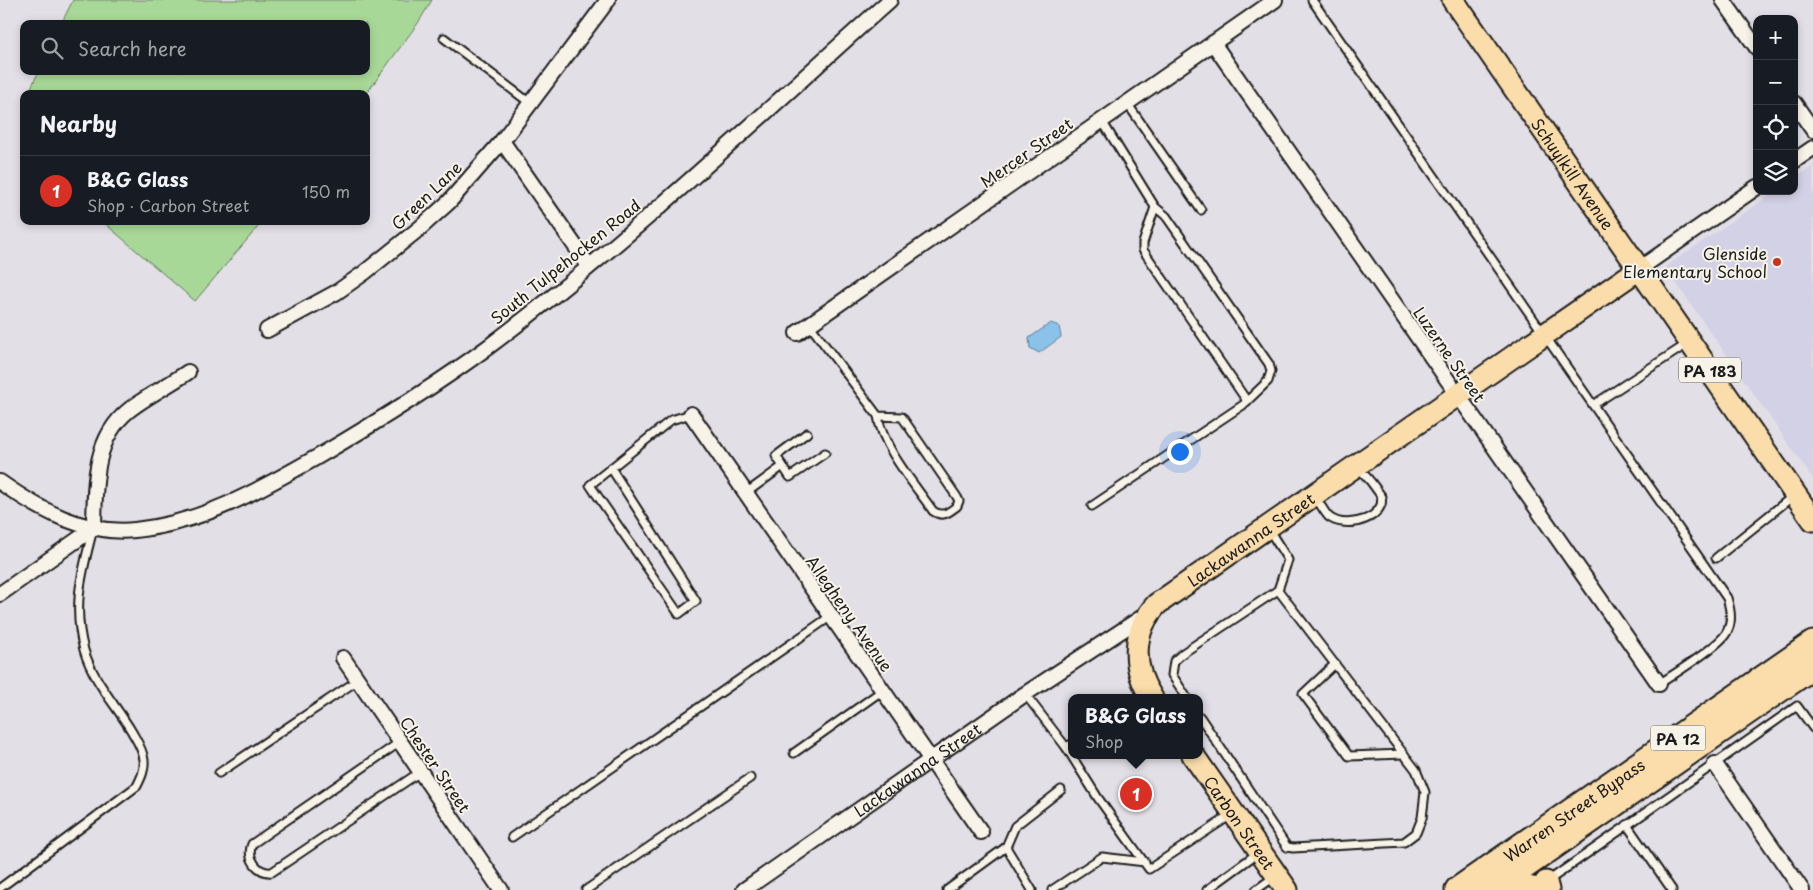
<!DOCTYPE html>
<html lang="en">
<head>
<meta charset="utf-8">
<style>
	:root { --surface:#171b24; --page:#242831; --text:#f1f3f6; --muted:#9ea1a6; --line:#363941; --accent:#d93025 }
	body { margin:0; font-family:"Playpen Sans",sans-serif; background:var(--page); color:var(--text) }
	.controls { position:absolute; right:15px; top:15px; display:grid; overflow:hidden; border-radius:10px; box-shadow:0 2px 8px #0003 }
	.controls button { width:45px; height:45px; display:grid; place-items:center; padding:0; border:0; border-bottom:1px solid var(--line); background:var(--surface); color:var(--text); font:25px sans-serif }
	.you { position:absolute; left:1179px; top:451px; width:18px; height:18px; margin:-12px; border:4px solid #fff; border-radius:50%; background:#1a73e8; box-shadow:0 0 0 8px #1a73e833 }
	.badge { display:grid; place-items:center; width:32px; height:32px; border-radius:50%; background:var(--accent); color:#fff; font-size:16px; font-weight:700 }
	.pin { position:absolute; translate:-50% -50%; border:2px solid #fff; box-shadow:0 1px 5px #0006 }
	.popup { position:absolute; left:1068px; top:694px; width:135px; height:65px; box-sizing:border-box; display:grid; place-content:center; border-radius:10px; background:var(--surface); filter:drop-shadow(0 1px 4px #0005); font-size:16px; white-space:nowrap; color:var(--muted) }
	.popup b { font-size:19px; color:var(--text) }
	.popup::after { content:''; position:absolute; left:50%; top:100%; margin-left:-10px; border:10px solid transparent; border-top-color:var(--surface) }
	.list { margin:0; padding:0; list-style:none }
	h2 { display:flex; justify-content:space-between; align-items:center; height:65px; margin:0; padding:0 20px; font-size:21px }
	h2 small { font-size:16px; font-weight:400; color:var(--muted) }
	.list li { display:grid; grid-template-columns:32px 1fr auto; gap:15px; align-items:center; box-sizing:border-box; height:70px; padding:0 20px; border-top:1px solid var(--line) }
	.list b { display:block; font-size:19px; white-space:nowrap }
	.list p { margin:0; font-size:16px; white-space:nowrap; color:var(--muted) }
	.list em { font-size:16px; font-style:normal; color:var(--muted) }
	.icon { flex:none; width:28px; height:28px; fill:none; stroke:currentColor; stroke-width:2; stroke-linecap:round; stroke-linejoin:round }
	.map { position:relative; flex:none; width:1813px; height:890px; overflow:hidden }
	.search { position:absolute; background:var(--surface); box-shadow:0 2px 8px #0003; left:20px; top:20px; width:350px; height:55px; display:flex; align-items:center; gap:12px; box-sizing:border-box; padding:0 18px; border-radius:10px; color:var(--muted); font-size:19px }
	.panel { position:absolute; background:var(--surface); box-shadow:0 2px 8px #0003; left:20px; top:90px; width:350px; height:135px; border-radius:10px }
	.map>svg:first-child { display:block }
	.built { fill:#d3d1e5 }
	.green { fill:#a8d898; stroke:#627a5a }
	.water { fill:#8ac2e9; stroke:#5e8097 }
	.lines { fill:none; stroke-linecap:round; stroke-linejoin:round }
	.lane-casing { stroke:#1c1c1c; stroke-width:11 }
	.street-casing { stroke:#1c1c1c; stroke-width:18 }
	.primary-casing { stroke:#1c1c1c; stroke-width:25 }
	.highway-casing { stroke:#1c1c1c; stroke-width:29 }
	.lane { stroke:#f7f3e8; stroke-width:7 }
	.street { stroke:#f7f3e8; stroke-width:14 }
	.primary { stroke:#faddab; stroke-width:21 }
	.highway { stroke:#faddab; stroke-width:25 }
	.poi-dot { fill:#c8321e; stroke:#f7f3e8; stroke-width:2 }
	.labels { text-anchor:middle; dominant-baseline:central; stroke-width:4; stroke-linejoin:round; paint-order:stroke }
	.shield { fill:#f7f3e8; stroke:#5e5c59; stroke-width:1 }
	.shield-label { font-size:15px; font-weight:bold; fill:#1c1c1c }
	.street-label { font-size:16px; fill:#1c1c1c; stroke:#f7f3e8 }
	.poi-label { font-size:16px; fill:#1c1c1c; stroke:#f7f3e8; text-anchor:end }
</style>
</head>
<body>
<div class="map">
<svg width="1813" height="890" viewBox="0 0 1813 890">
	<rect width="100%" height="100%" fill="#e2dfe6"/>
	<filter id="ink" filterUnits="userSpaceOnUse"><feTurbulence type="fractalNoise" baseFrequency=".02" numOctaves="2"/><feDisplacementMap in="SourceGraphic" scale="10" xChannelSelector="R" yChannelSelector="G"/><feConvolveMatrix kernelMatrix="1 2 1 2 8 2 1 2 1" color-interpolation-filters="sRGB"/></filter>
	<g filter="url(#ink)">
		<!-- built -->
		<polygon class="built" points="1813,166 1813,479 1665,267 1776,191 1794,191 1794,179"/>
		<!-- green -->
		<g class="green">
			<polygon points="73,0 432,0 418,23 366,94 28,94 39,71 366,71 366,24 61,24"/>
			<polygon points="102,221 263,221 195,301"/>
		</g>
		<!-- water -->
		<polygon class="water" points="1051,323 1059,326 1061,337 1039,353 1030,348 1029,338"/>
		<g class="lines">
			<defs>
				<g id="lane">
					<path d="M1312 0 1727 598C1731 611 1733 624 1725 635 1715 649 1674 674 1659 684"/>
					<polyline points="444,38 530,103"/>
					<polyline points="1127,103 1201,210"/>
					<polyline points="1155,207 1143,243 1143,250 1247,401"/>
					<path d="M809 324 878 416C882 447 915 485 933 511 943 518 949 512 957 506L959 501 957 497 902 417 878 416"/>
					<polyline points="1593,405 1687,344"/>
					<polyline points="807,433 776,456 790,477 825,453"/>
					<polyline points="611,468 696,601 679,614 590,485 671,420 691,414"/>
					<polyline points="746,493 783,466"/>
					<path d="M1315 497C1320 503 1324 512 1329 517 1343 528 1374 522 1381 505 1382 502 1381 499 1382 497L1371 482 1358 467"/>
					<polyline points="1092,506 1243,405 1268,381 1271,371 1269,364 1166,216 1155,207 1102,121"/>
					<polyline points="1716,558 1793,496"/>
					<polyline points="1335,664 1303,694 1349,756 1404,754"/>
					<polyline points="1025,694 1066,747 1072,744"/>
					<polyline points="1187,698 1172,675 1174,661 1183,653 1278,590 1288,560 1269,530"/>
					<polyline points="1200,717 1287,847 1293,848 1404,842 1416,833 1422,818 1425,792 1416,770 1278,590"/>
					<path d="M400 742 252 844C246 858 258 874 272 872L420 772"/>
					<polyline points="1066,747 1098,798 1149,869 1231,815"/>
					<polyline points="794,753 883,690"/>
					<polyline points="219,773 358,680"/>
					<polyline points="1627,825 1672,890"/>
					<polyline points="512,837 831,616"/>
					<polyline points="1006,847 1015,826 1061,790"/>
					<polyline points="1548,881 1797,706 1813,728"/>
					<path d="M0 888 137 786C141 778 145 770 144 760 143 750 137 741 132 732 116 705 93 681 84 650 72 605 82 573 93 529"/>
					<polyline points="586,890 750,778"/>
					<polyline points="947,890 1006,847 1032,890"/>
					<polyline points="1052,890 1102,857 1145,862"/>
					<polyline points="1207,890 1259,852"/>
					<polyline points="1256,890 1274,877"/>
				</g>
				<g id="street">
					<polyline points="1723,0 1757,48"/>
					<polyline points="1213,43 1659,684"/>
					<polyline points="1794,103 1813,130"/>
					<polyline points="502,141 589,266"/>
					<polyline points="1794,161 1813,148"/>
					<polyline points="1639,269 1757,187"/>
					<polyline points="267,330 337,292 364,273 420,228 449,202 502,141 608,0"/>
					<polyline points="797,333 1275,0"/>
					<polyline points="691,414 981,832"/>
					<path d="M0 482C40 510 84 535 135 530 203 523 261 489 319 456 377 422 434 387 488 347 629 241 758 118 890 0"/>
					<path d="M0 594 94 528C95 486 93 439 129 410 147 396 169 385 188 372"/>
					<polyline points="343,658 501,890"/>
					<polyline points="1715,764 1802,890"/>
					<path id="s1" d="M744 890 1025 694 1147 614"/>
				</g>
				<g id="primary">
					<path id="s2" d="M1453 0 1813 520"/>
					<path id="s3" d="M1152 698C1131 667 1132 631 1157 604L1639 269"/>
					<path id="s4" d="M1193 755 1287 890"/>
					<polyline points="1546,882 1548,890"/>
				</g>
				<g id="highway">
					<path id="s5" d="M1458 890 1813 644"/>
					<polyline points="1490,890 1813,666"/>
					<polyline points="1497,890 1515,887 1533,890"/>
				</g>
			</defs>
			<!-- lane casing -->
			<use href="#lane" class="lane-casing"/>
			<!-- street casing -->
			<use href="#street" class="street-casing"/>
			<!-- primary casing -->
			<use href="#primary" class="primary-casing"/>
			<!-- highway casing -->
			<use href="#highway" class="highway-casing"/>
			<!-- lane -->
			<use href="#lane" class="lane"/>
			<!-- street -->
			<use href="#street" class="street"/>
			<!-- primary -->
			<use href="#primary" class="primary"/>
			<!-- highway -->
			<use href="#highway" class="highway"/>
		</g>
	</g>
	<!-- markers -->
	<circle class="poi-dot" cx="1777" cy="262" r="5"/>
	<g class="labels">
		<!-- shield labels -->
		<g class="shield">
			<rect x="1679" y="357.5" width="62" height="25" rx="4"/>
			<rect x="1650.5" y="725.5" width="55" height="25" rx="4"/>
		</g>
		<g class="shield-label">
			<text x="1710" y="370">PA 183</text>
			<text x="1678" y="738">PA 12</text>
		</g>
		<!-- street labels -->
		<g class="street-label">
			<text transform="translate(1026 152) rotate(-35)">Mercer Street</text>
			<text stroke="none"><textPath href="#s2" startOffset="211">Schuylkill Avenue</textPath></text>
			<text transform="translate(426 195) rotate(-44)">Green Lane</text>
			<text transform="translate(565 261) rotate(-39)">South Tulpehocken Road</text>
			<text transform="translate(1450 354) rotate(55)">Luzerne Street</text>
			<text stroke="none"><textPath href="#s3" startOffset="216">Lackawanna Street</textPath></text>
			<text transform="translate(850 613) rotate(55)">Allegheny Avenue</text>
			<text transform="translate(436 764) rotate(56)">Chester Street</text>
			<text stroke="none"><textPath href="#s1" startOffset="211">Lackawanna Street</textPath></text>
			<text stroke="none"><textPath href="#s5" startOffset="141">Warren Street Bypass</textPath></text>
			<text stroke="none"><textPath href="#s4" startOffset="82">Carbon Street</textPath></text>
		</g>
		<!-- poi labels -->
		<g class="poi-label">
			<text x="1767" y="253">Glenside<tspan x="1767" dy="18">Elementary School</tspan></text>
		</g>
	</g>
</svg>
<div class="controls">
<button>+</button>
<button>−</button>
<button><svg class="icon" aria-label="locate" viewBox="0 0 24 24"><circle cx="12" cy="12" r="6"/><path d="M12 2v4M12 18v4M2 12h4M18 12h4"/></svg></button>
<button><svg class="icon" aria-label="layers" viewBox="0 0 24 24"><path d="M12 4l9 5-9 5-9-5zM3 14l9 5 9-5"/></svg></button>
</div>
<div class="you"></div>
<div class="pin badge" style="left:1136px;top:794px">1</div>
<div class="popup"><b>B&amp;G Glass</b>Shop</div>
<div class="search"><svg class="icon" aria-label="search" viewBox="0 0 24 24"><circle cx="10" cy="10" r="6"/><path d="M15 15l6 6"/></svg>Search here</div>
<section class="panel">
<h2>Nearby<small></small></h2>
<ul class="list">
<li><span class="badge">1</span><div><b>B&amp;G Glass</b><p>Shop · Carbon Street</p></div><em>150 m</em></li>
</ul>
</section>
</div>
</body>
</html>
